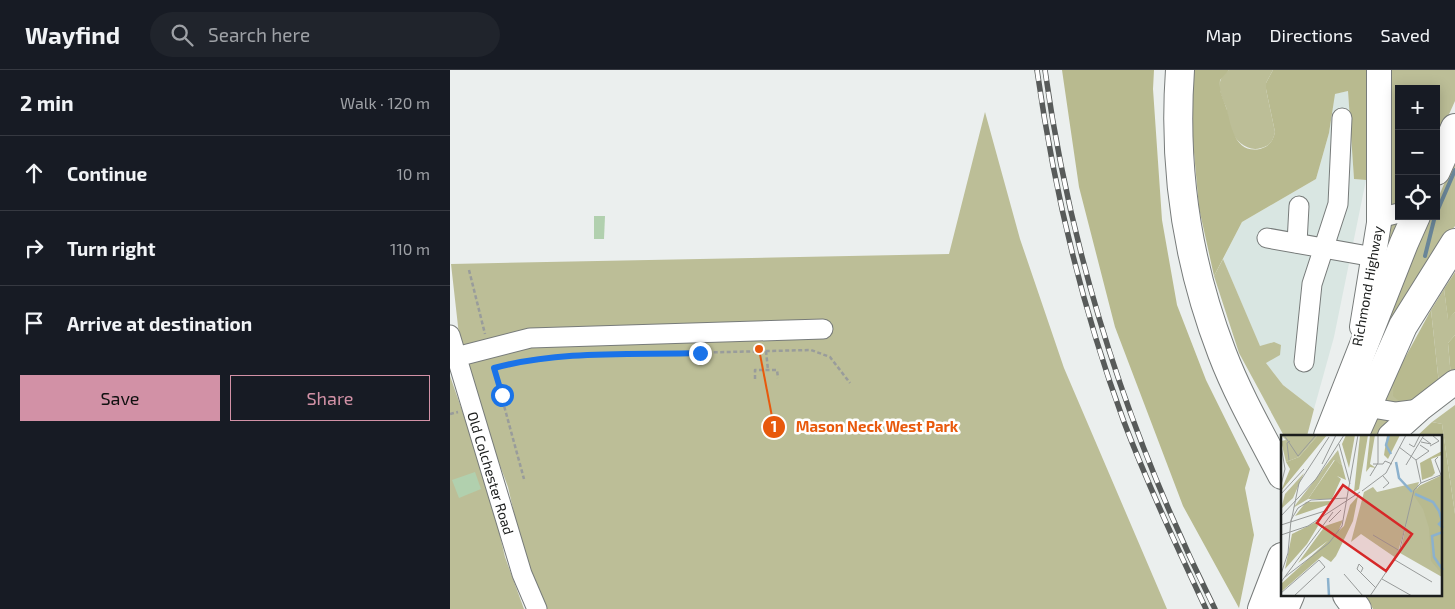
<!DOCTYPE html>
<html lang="en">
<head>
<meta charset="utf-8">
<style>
	:root { --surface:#171b24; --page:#20242c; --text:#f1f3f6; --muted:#9ea1a6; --line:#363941; --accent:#d291a6 }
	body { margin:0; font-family:"Exo 2",sans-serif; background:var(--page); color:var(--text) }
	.controls { position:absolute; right:15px; top:15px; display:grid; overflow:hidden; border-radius:0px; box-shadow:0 2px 12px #0003 }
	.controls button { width:45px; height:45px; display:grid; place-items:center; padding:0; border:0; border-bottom:1px solid var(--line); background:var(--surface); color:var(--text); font:25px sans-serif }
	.stop { position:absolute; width:15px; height:15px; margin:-11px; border:4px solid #1a73e8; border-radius:50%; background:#fff }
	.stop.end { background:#1a73e8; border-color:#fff; box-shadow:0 1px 5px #0008 }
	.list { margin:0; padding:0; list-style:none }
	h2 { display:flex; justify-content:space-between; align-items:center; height:65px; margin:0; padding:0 20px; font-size:21px }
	h2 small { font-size:16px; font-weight:400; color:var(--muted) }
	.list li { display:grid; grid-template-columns:32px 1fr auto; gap:15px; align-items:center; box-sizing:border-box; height:75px; padding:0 20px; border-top:1px solid var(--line) }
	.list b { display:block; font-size:19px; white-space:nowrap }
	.list em { font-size:16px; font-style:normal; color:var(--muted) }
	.actions { display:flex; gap:10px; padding:15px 20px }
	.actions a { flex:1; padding:11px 0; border:1px solid var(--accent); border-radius:0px; text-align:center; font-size:18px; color:var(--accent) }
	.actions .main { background:var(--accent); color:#111 }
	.icon { flex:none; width:28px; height:28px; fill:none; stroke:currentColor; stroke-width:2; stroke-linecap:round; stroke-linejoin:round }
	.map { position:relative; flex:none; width:1005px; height:539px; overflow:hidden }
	header { display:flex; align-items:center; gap:30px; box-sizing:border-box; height:70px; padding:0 25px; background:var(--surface); border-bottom:1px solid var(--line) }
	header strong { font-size:24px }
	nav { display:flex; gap:28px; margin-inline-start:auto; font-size:18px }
	.search { width:350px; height:45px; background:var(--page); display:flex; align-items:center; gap:12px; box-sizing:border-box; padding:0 18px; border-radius:28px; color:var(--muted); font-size:19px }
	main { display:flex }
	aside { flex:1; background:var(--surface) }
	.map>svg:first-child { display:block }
	.built { fill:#d9e6e2 }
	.green { fill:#bcbe97 }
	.forest { fill:#b8ba8f }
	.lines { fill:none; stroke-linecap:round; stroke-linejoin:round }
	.stream { stroke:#698598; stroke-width:4 }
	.building { fill:#b1d0ae }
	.minor-casing { stroke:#777b7a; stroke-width:21 }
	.major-casing { stroke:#777b7a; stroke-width:26 }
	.highway-casing { stroke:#777b7a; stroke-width:30 }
	.path { stroke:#999c9b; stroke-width:2.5; stroke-dasharray:4 2.5; stroke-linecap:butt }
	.minor { stroke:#fff; stroke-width:19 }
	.major { stroke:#fff; stroke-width:24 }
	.highway { stroke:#fff; stroke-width:28 }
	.rail-casing { stroke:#585b5a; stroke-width:5.5 }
	.rail { stroke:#fff; stroke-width:4; stroke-dasharray:11; stroke-linecap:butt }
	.route { stroke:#1a73e8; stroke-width:6 }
	.labels { text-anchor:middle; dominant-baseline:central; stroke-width:5; stroke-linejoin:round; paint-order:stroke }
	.street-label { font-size:14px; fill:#1b1d1c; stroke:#fff }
	.inset-river { fill:none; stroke:#8bb1cd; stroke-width:2.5 }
	.inset-road { fill:none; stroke:#989b9a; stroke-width:1 }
	.view { fill:#d62828; fill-opacity:0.15; stroke:#d62828; stroke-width:2.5 }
	.inset-edge { fill:none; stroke:#1b1d1c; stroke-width:2.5 }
	.leader { fill:none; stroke:#e8590c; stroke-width:2 }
	.callout-dot { fill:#e8590c; stroke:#fff; stroke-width:2 }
	.mark-label { font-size:15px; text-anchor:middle; font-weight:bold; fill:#fff }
	.callout-label { font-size:15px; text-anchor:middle; font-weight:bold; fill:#e8590c; stroke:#fff; stroke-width:5; stroke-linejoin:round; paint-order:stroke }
</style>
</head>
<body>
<header>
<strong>Wayfind</strong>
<div class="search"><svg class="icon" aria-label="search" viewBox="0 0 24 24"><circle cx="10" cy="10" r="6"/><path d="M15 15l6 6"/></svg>Search here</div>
<nav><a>Map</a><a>Directions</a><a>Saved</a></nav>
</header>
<main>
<aside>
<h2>2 min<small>Walk · 120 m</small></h2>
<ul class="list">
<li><svg class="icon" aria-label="ahead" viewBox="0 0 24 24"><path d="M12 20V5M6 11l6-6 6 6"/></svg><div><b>Continue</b></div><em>10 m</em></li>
<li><svg class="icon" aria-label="right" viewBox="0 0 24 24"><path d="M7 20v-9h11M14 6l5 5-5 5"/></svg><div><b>Turn right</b></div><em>110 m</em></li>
<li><svg class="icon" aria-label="arrive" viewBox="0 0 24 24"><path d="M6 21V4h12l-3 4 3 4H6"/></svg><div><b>Arrive at destination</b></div></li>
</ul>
<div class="actions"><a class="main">Save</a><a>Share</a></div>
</aside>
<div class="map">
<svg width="1005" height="539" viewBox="0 0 1005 539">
	<rect width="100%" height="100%" fill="#ebefee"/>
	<!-- built -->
	<polygon class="built" points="898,21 904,109 916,110 884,267 864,339 833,315 816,293 824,272 810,277 773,189 792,152 866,109 879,63 884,24"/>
	<!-- green -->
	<g class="green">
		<path d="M779 0H823L816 13V19L825 62C823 71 820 76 811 78 798 82 786 72 781 60 777 53 778 44 776 37 770 24 764 10 779 0Z"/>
		<polygon points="939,0 1005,0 1005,31 986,73 986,19 949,19 949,146 955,146 922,237"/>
		<polygon points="535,42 570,169 614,298 717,539 94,539 74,486 58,417 28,337 9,265 1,194 499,184"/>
		<path d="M1005 88V156L985 185 898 366C922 291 943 217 980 146H986V133Z"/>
		<polygon points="773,189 810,276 824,272 831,275 830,285 816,293 833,315 864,339 857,366 834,366 789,283 764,206"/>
		<polygon points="994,219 998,249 1005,242 1005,265 998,273 1001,307 930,366 914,366 944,308 989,314 981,240"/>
		<polygon points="0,306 38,414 55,487 74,539 0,539"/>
		<polygon points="1005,335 1005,444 992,354 982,352"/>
	</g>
	<!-- forest -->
	<g class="forest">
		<polygon points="612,0 704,0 703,19 712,150 727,235 756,310 800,399 795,418 804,465 789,538 733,436 665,257 629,117"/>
		<path d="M744 0H779L770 10C769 24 773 27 777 40 781 56 785 84 810 79 819 77 823 71 825 62L816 19V13L823 0H917L918 28 916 110 904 109 898 21 885 24 879 63 866 109 792 152 764 206 749 138 739 27Z"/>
		<polygon points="1005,202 1005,242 998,250 994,219"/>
		<polygon points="981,240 989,314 961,329 949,331 943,326 944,308"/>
		<polygon points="1005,265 1005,305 1001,307 998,273"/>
		<polygon points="982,352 992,354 1005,444 1005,539 923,539 916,525 991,525 991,366 967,366"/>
	</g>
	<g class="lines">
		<!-- stream -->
		<g class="stream">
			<polyline points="986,144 1005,100"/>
			<polyline points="975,186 985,146"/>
		</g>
	</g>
	<!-- building -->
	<g class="building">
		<polygon points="144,146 155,146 154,169 144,169"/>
		<polygon points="25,402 31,419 9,428 2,410"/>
	</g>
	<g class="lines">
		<defs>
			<g id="minor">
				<polyline points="929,148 949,143"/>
				<polyline points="817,168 924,187"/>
				<polyline points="847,173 849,136"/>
				<polyline points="0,265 72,504 87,539"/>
				<polyline points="6,287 80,268 373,259"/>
				<polyline points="854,292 862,214 888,134 892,48"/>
				<polyline points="916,337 946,342 970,339"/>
			</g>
			<g id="major">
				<polyline points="912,257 929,153 929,0"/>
				<polyline points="940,366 970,339 1005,312"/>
			</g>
			<g id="highway">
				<path d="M730 0C723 97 737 192 772 283 788 325 811 365 832 405"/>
				<polyline points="986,101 1005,58"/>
				<polyline points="878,366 954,173 966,146"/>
				<polyline points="904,366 953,256 1005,173"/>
				<polyline points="897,525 907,539"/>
				<polyline points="812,539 832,487"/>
				<polyline points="834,539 840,525"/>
			</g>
		</defs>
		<!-- minor casing -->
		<use href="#minor" class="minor-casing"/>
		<!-- major casing -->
		<use href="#major" class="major-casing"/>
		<!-- highway casing -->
		<use href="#highway" class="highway-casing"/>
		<!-- path -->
		<g class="path">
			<polyline points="19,200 35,264"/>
			<polyline points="316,281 318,300"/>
			<polyline points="44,298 81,289 111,286 361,280 380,287 400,313"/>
			<polyline points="44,299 74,409"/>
			<polyline points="305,309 305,300 327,300 328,308"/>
			<polyline points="0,344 8,342"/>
		</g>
		<!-- minor -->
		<use href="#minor" class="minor"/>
		<!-- major -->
		<use href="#major" class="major"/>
		<!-- highway -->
		<use href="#highway" class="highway"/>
		<defs>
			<g id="rail">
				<path d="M587 0C604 120 632 238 674 352 698 415 727 477 756 539"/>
				<path d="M595 0C621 188 680 369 765 539"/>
			</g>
		</defs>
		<!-- rail casing -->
		<use href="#rail" class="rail-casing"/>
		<!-- rail -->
		<use href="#rail" class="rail"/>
	</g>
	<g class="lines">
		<!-- route -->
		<path class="route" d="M52 325 44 298C111 280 182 285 250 283"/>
	</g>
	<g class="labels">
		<!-- street labels -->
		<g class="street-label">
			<text transform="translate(917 216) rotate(-80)">Richmond Highway</text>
			<text transform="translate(41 403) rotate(73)">Old Colchester Road</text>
		</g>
	</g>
	<!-- overview -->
	<g transform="translate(831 365)">
		<rect width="161" height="161" fill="#ebefee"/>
		<path d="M0 0H37L18 22 5 27 0 6 5 5ZM57 15 61 30 53 25 27 64 12 73ZM23 38 12 63 0 74 4 59ZM161 40V142L119 118 132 59ZM138 47 115 123 80 99 70 107 83 57 92 52 96 57Z" fill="#bcbe97"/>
		<path d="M37 0H46L0 56 9 34 5 27 18 22ZM65 0H74L68 33 61 9ZM79 0H87L78 54 73 57ZM89 0H94L89 29 95 33 89 32 85 37ZM106 0H119L107 24 103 20ZM161 16V20L150 24 154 38 151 41 157 39 141 45 139 28ZM54 25 61 30 65 45 56 41 60 44 51 64H27ZM161 40V139L150 126 148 93 142 74 132 59 138 51ZM77 61 72 86 55 121 50 127 41 121 0 157V149L63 91 69 70ZM51 66 49 69 14 81 25 67ZM62 85 56 99 17 128 44 91ZM35 87 37 91 26 109 4 134 11 99Z" fill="#b8ba8f"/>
		<path class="inset-river" d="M108 0 105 10 110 19M115 27 118 43 131 57M134 59 152 67 158 76 161 86 158 89 162 93M162 97 151 101 153 122 162 135M47 143 48 161"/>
		<path class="inset-road" d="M3 0 17 21 35 0M140 7 150 9 142 3M58 9 69 49M128 9 133 12 139 0M0 10 4 34 0 50M149 11 158 6 151 0M118 12 135 25 140 48M157 22 154 25 160 40M8 25 6 8 9 6M135 25 148 16 139 10M41 29 55 0M92 29H102L104 26 111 29M125 30 143 0M89 41 97 28V0M102 41 108 48 102 53M81 56 105 38 125 0M0 59 23 34M0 81 35 44 63 0M10 87 18 48 48 2M48 87 60 75M0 90 47 75M0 100 27 91 79 57M92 100 119 116M114 125 151 147M80 137 82 133 78 129 76 134 95 153M0 139 7 118 10 85 17 73 30 65 66 63M63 139 82 161M4 142 48 108 61 91 77 0M101 144 131 161M0 147 52 77M0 158 38 125 44 132 13 161M89 161 118 118 133 55 140 48 162 39"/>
		<path class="view" d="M62 50 131 99 105 136 36 88Z"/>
		<rect width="161" height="161" class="inset-edge"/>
	</g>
	<!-- callouts -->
	<path class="leader" d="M309 279L324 357"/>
	<g class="callout-dot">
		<circle cx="309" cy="279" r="5"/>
		<circle cx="324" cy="357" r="12"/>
	</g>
	<g class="mark-label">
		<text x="324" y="362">1</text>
	</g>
	<g class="callout-label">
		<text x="427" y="362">Mason Neck West Park</text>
	</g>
</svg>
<div class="controls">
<button>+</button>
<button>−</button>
<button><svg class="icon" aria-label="locate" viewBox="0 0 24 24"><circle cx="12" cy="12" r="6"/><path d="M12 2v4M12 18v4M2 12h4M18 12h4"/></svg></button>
</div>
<div class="stop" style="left:52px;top:325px"></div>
<div class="stop end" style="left:250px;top:283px"></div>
</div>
</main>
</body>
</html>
